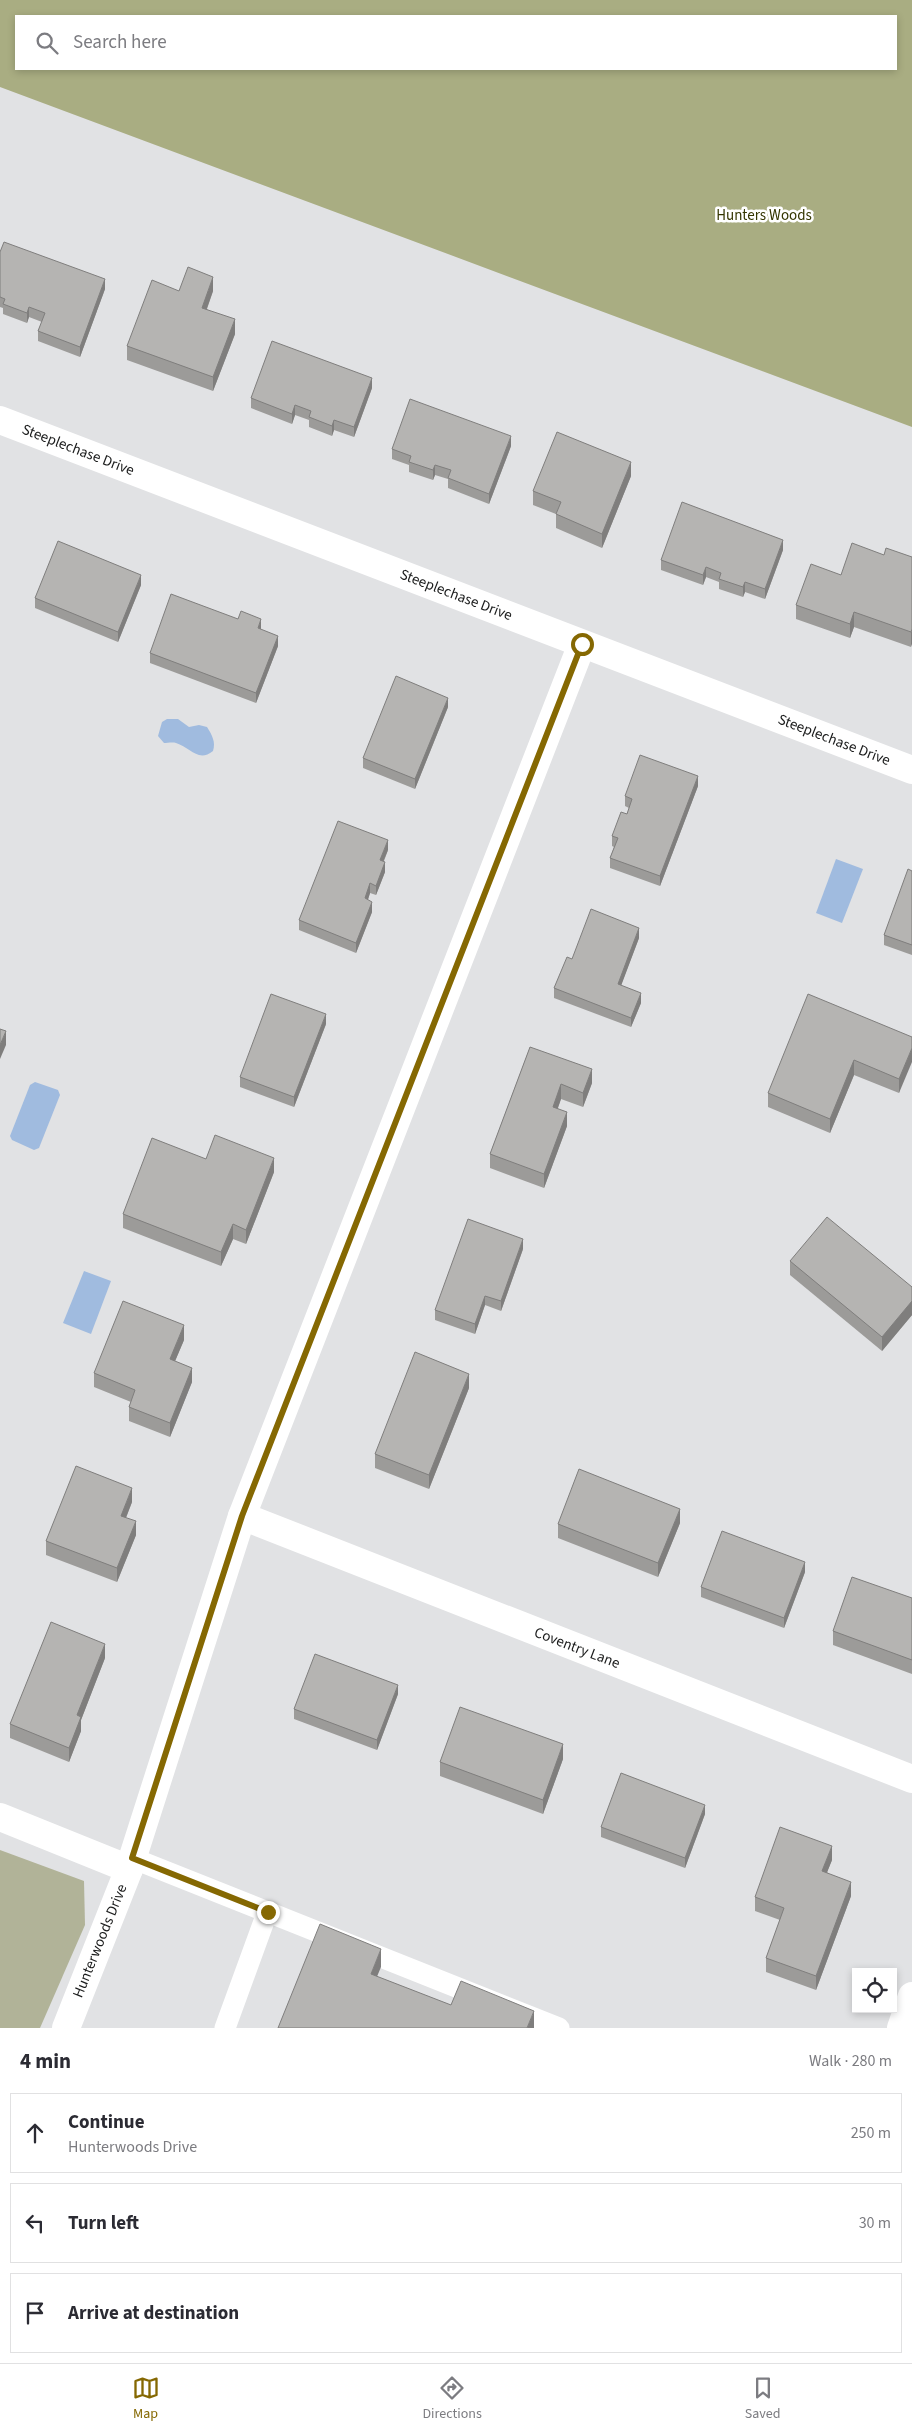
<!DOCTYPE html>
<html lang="en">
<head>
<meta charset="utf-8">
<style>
	:root { --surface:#fff; --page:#f2f2f3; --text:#2b2b33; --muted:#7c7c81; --line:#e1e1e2; --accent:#856802 }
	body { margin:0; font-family:"Source Sans 3",sans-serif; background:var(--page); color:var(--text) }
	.controls { position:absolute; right:15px; bottom:15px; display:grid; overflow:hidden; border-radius:0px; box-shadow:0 2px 8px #0003 }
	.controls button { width:45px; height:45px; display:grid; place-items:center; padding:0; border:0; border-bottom:1px solid var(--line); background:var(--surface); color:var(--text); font:25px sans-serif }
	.stop { position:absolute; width:15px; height:15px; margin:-11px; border:4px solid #856802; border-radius:50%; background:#fff }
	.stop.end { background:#856802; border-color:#fff; box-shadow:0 1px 5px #0008 }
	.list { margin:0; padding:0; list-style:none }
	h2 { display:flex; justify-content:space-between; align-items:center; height:65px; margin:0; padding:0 20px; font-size:21px }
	h2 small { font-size:16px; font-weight:400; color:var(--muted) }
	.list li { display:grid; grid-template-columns:32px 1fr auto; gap:15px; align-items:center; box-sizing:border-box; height:80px; margin:0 10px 10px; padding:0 10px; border:1px solid var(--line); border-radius:0px }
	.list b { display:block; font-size:19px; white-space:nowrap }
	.list p { margin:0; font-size:16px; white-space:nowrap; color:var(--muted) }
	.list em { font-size:16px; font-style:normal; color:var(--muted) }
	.icon { flex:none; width:28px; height:28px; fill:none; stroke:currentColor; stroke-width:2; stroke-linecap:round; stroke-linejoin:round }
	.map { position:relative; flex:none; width:912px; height:2028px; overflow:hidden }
	.search { position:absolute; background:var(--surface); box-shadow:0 2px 8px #0003; left:15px; right:15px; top:15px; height:55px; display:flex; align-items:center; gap:12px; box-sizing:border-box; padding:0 18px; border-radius:0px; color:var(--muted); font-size:19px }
	.sheet { height:335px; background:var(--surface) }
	nav { display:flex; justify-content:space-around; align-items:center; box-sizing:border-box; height:70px; border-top:1px solid var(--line); background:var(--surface); font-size:14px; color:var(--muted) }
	nav a { display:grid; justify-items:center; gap:2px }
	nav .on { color:var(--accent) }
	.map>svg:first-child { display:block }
	.green { fill:#b1b398 }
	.forest { fill:#a9ad82; fill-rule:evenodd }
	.water { fill:#a0bbdf }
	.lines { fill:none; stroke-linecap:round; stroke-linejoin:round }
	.service { stroke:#fff; stroke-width:21 }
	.minor { stroke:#fff; stroke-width:28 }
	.wall { fill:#9c9b99 }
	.shaded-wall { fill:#7f7e7d }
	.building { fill:#b5b4b2; stroke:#7f7e7d }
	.route { stroke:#856802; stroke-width:6 }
	.labels { text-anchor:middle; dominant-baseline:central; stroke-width:5; stroke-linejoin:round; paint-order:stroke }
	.park-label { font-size:15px; fill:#343600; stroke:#fff }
	.street-label { font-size:15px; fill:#1a1b1b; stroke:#fff }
</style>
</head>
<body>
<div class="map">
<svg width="912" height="2028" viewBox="0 0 912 2028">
	<rect width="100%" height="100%" fill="#e1e2e4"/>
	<!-- green -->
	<polygon class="green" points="0,1850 84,1881 85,1925 40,2028 0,2028"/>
	<!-- forest -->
	<path class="forest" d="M0 0H912V427L0 87ZM16 16H896V69H16Z"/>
	<!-- water -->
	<g class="water">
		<path d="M167 719H178L189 727 199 725 207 727C212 735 216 742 213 751 198 763 190 747 176 743 173 742 167 743 164 743L158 736 162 722Z"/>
		<polygon points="836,859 863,869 842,923 816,913"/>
		<polygon points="35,1082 58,1090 60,1095 39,1148 34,1150 12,1140 10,1136 30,1085"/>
		<polygon points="84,1271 111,1281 91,1334 63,1323"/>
	</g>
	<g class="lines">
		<!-- service -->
		<g class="service">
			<polyline points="132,1858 559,2028"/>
			<polyline points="225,2028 267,1913"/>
		</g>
		<!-- minor -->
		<g class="minor">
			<polyline points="0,420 912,770"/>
			<polyline points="242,1516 912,1779"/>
			<polyline points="0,1817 129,1869"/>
			<polyline points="66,2028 129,1869 242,1516 582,644"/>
			<polyline points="901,2028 912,1996"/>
		</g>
	</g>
	<!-- wall -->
	<g class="wall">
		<polygon points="0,252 105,289 80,357 38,341 38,331 42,322 29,317 27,323 3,314 3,308 0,307"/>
		<polygon points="179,291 213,291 207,309 235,334 213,391 127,360 127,346"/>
		<polygon points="372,388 354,437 334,430 332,436 309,427 309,420 295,415 292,424 251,408 251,398"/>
		<polygon points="511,446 489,504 448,488 448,479 435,475 433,480 409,472 409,465 392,459 392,449"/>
		<polygon points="631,476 602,548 556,528 556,514 533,505 533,491"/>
		<polygon points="783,550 765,599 745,592 743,597 719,589 719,582 706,577 703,585 661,570 661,560"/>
		<polygon points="884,555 912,557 911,647 854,627 850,638 796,619 796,605 841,575"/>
		<polygon points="141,585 118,642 35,608 35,598"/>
		<polygon points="261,629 278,646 256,703 150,663 150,653"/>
		<polygon points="448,707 415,789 363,768 363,758"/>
		<polygon points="698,786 660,886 610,868 610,858 614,847 612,846 612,836 627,814 629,808 625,806 625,796"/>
		<polygon points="388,850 384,861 385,872 376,895 370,893 368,900 372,912 356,953 299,930 299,920"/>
		<polygon points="912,871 912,955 884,945 884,935"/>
		<polygon points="639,938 621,985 641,1003 631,1027 554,998 554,988 572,959"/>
		<polygon points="326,1024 294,1107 240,1087 240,1077"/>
		<polygon points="912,1037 899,1093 854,1075 830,1133 768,1107 768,1093"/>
		<polygon points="530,1047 592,1083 583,1107 561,1099 558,1108 567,1126 544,1188 490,1168 490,1154"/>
		<polygon points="206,1159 274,1172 246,1244 233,1239 221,1266 123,1228 123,1214"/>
		<polygon points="523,1249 501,1311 485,1305 475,1334 435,1320 435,1310"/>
		<polygon points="790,1261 912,1287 912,1315 882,1351 790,1275"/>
		<polygon points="184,1340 175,1361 192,1382 170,1437 129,1421 129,1407 131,1402 94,1387 94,1373"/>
		<polygon points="469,1388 429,1489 375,1468 375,1454"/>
		<polygon points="132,1502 126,1518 136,1535 117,1582 46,1555 46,1541"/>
		<polygon points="680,1523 658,1577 558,1538 558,1524"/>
		<polygon points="805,1572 784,1628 701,1597 701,1587"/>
		<polygon points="912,1598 912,1674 833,1645 833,1631"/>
		<polygon points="105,1658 81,1720 81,1731 69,1762 10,1738 10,1724"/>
		<polygon points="398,1694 377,1750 294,1719 294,1709"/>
		<polygon points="563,1759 543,1814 440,1776 440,1762"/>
		<polygon points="705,1814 685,1868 601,1837 601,1827"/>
		<polygon points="832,1860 827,1872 851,1896 816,1990 766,1972 766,1958 780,1920 755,1911 755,1897"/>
	</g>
	<!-- shaded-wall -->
	<g class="shaded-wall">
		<polygon points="213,277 213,291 202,322 202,308"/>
		<polygon points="105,279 105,289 80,357 80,347"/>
		<polygon points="29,307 29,317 27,323 27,313"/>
		<polygon points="235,319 235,334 213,391 213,377"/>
		<polygon points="372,378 372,388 354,437 354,427"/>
		<polygon points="295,405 295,415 292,424 292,414"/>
		<polygon points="334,420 334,430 332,436 332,426"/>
		<polygon points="511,436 511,446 489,504 489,494"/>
		<polygon points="631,462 631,476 602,548 602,534"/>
		<polygon points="435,465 435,475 433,480 433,470"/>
		<polygon points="783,540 783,550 765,599 765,589"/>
		<polygon points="706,567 706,577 703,585 703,575"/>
		<polygon points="141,575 141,585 118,642 118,632"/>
		<polygon points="745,582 745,592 743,597 743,587"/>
		<polygon points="854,612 854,627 850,638 850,624"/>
		<polygon points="261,619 261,629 258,638 258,628"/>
		<polygon points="912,629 912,644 911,647 911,632"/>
		<polygon points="278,636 278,646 256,703 256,693"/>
		<polygon points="448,698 448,707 415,789 415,779"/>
		<polygon points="698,776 698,786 660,886 660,876"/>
		<polygon points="388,840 388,850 380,869 380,860"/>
		<polygon points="385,862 385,872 376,895 376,886"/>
		<polygon points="370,883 370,893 365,908 365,898"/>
		<polygon points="372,902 372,912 356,953 356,943"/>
		<polygon points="639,928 639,938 618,994 618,984"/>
		<polygon points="641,993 641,1003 631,1027 631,1018"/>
		<polygon points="326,1014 326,1024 294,1107 294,1097"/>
		<polygon points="6,1031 6,1045 0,1059 0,1045"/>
		<polygon points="912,1048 912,1062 899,1093 899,1079"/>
		<polygon points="854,1060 854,1075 830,1133 830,1119"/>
		<polygon points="592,1069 592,1083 583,1107 583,1093"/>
		<polygon points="561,1084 561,1099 553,1121 553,1107"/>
		<polygon points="567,1112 567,1126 544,1188 544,1174"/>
		<polygon points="274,1158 274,1172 246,1244 246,1230"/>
		<polygon points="233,1224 233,1239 221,1266 221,1252"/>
		<polygon points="523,1239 523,1249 501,1311 501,1301"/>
		<polygon points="485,1296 485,1305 475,1334 475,1324"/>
		<polygon points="912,1301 912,1315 882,1351 882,1337"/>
		<polygon points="184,1325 184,1340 170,1373 170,1359"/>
		<polygon points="192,1368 192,1382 170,1437 170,1423"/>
		<polygon points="469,1374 469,1388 429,1489 429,1475"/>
		<polygon points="132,1488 132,1502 121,1530 121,1516"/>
		<polygon points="680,1509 680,1523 658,1577 658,1563"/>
		<polygon points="136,1521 136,1535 117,1582 117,1568"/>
		<polygon points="805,1562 805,1572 784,1628 784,1618"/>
		<polygon points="105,1644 105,1658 81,1720 81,1731 69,1762 69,1748 77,1715"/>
		<polygon points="398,1685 398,1694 377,1750 377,1740"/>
		<polygon points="563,1744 563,1759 543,1814 543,1800"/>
		<polygon points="705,1805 705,1814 685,1868 685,1858"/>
		<polygon points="832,1846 832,1860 822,1885 822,1871"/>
		<polygon points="851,1882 851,1896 816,1990 816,1976"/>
		<polygon points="381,1949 381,1967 371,1991 371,1974"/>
		<polygon points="534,2011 534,2028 527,2028"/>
	</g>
	<!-- building -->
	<g class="building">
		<polygon points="4,242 105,279 80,347 38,331 45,313 29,307 27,313 3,304 5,299 0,297 0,252"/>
		<polygon points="188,267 213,277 202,308 235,319 213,377 127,346 152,280 179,291"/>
		<polygon points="272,341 372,378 354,427 334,420 332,426 309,417 311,411 295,405 292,414 251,398"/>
		<polygon points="410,399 511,436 489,494 448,478 451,470 435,465 433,470 409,462 411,456 392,449"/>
		<polygon points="557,432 631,462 602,534 556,514 561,502 533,491"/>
		<polygon points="682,502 783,540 765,589 745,582 743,587 719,579 721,573 706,567 703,575 661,560"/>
		<polygon points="58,541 141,575 118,632 35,598"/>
		<polygon points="852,543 884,555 886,548 912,557 912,629 911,632 854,612 850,624 796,605 811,564 841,575"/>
		<polygon points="171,594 238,619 241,611 261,619 258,628 278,636 256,693 150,653"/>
		<polygon points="396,676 448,698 415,779 363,758"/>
		<polygon points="640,755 698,776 660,876 610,858 618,838 612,836 621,812 627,814 632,799 625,796"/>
		<polygon points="338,821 388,840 380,860 385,862 376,886 370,883 365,898 372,902 356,943 299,920"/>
		<polygon points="908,869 912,871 912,945 884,935"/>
		<polygon points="591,909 639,928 618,984 641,993 631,1018 554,988 567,957 572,959"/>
		<polygon points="271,994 326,1014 294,1097 240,1077"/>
		<polygon points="808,994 912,1037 912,1048 899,1079 854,1060 830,1119 768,1093"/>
		<polygon points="0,1029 6,1031 0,1045"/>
		<polygon points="530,1047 592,1069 583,1093 561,1084 553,1107 567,1112 544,1174 490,1154"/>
		<polygon points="215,1135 274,1158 246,1230 233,1224 221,1252 123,1214 152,1138 206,1159"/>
		<polygon points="827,1217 912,1287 912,1301 882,1337 790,1261"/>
		<polygon points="468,1219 523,1239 501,1301 485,1296 475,1324 435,1310"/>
		<polygon points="123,1301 184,1325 170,1359 192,1368 170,1423 129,1407 135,1390 94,1373"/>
		<polygon points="415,1352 469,1374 429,1475 375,1454"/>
		<polygon points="76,1466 132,1488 121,1516 136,1521 117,1568 46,1541"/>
		<polygon points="579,1469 680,1509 658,1563 558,1524"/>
		<polygon points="722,1531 805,1562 784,1618 701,1587"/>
		<polygon points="852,1577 912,1598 912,1660 833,1631"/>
		<polygon points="51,1622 105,1644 77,1715 81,1717 69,1748 10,1724"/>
		<polygon points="315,1654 398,1685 377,1740 294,1709"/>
		<polygon points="460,1707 563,1744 543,1800 440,1762"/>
		<polygon points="621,1773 705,1805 685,1858 601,1827"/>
		<polygon points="780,1827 832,1846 822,1871 851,1882 816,1976 766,1958 784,1908 755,1897"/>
		<polygon points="320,1924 381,1949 371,1974 451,2005 461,1981 534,2011 527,2028 278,2028"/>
	</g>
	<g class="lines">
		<!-- route -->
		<polyline class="route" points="268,1912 132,1858 242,1516 582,644"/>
	</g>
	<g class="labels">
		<!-- park labels -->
		<g class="park-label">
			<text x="764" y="215">Hunters Woods</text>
		</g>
		<!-- street labels -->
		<g class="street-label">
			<text transform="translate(78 450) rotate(21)">Steeplechase Drive</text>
			<text transform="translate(456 595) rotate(21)">Steeplechase Drive</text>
			<text transform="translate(834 740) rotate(21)">Steeplechase Drive</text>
			<text transform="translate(577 1648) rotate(21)">Coventry Lane</text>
			<text transform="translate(100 1941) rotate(-68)">Hunterwoods Drive</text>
		</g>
	</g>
</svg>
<div class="controls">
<button><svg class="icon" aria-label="locate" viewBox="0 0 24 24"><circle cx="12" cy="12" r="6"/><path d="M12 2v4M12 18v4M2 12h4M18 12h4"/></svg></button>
</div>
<div class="stop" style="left:582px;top:644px"></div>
<div class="stop end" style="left:268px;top:1912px"></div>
<div class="search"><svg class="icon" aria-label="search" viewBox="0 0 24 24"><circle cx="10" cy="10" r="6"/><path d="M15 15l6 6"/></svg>Search here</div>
</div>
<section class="sheet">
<h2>4 min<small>Walk · 280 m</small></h2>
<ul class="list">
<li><svg class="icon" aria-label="ahead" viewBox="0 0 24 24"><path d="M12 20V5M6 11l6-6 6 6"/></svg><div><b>Continue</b><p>Hunterwoods Drive</p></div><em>250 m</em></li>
<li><svg class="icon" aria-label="left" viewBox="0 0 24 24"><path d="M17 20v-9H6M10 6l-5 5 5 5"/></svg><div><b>Turn left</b></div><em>30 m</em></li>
<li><svg class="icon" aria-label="arrive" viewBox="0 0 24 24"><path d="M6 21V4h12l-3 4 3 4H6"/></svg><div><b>Arrive at destination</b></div></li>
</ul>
</section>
<nav>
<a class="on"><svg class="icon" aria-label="map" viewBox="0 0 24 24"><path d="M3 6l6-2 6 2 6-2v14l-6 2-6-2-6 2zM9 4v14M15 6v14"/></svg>Map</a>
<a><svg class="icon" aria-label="directions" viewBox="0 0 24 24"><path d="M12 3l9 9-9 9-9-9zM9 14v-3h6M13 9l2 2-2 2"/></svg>Directions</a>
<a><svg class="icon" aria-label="saved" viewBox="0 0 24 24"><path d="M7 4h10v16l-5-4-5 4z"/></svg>Saved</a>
</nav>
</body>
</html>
